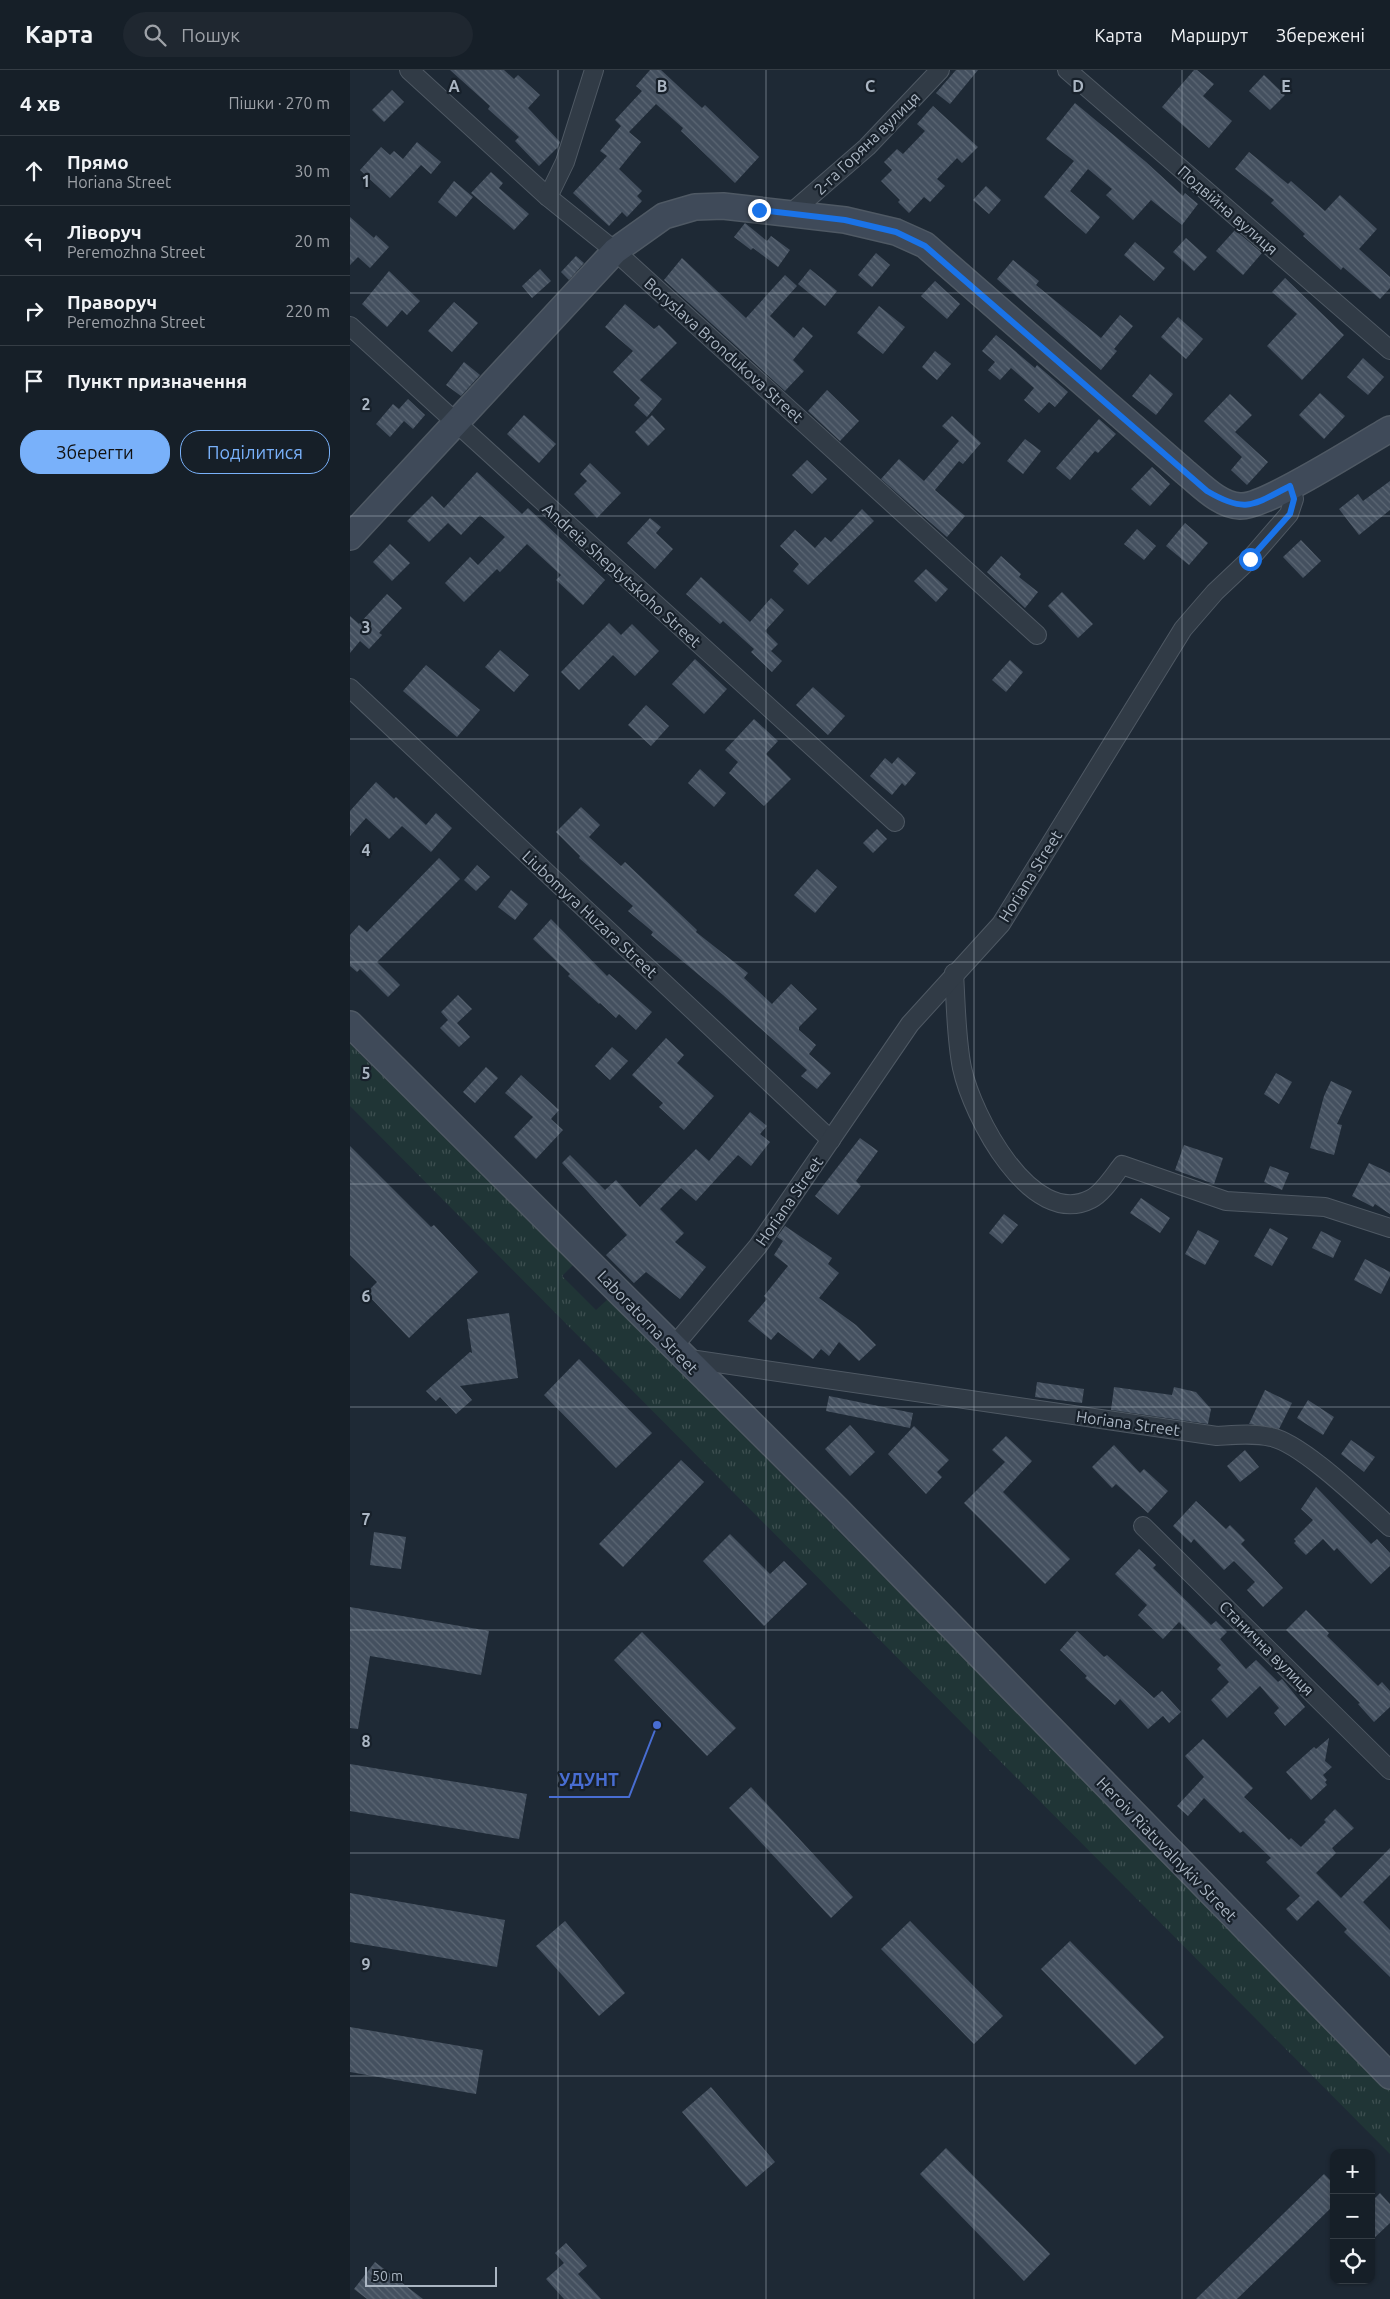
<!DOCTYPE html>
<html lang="uk">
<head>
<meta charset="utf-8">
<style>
	:root { --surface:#161f28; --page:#1f2730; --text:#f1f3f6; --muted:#9ea2a8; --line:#353d45; --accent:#79b1fa }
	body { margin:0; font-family:Ubuntu,sans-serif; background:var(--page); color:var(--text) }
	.controls { position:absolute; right:15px; bottom:15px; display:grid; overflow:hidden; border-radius:10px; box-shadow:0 1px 4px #0004 }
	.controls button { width:45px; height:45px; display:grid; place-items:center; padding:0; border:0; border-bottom:1px solid var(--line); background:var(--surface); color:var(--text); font:25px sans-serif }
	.scale { position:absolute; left:15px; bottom:12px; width:132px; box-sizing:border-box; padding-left:5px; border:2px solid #abb6c3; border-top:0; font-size:14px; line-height:18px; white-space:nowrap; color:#abb6c3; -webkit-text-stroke:4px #17202a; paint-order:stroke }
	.stop { position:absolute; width:15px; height:15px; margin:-11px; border:4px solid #1a73e8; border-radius:50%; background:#fff }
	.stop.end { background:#1a73e8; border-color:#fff; box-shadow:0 1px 5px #0008 }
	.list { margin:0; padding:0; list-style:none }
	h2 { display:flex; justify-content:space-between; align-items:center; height:65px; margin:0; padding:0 20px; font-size:21px }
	h2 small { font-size:16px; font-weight:400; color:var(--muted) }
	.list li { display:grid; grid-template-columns:32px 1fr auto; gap:15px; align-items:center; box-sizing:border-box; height:70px; padding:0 20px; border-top:1px solid var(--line) }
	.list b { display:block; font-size:19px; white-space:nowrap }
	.list p { margin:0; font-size:16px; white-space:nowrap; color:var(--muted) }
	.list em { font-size:16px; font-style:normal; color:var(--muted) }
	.actions { display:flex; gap:10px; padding:15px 20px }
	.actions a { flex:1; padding:11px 0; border:1px solid var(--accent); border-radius:20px; text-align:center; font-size:18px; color:var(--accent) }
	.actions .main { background:var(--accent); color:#111 }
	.icon { flex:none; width:28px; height:28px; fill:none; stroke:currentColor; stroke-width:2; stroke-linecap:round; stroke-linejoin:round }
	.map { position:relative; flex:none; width:1040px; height:2229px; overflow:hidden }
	header { display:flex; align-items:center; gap:30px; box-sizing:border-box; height:70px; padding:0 25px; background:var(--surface); border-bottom:1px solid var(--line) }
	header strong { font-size:24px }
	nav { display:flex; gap:28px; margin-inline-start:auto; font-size:18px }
	.search { width:350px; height:45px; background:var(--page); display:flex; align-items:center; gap:12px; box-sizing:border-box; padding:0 18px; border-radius:28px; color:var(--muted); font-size:19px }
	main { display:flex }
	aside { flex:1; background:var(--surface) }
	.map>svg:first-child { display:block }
	.grass { fill:url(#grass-tufts) }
	.building { fill:url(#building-back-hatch) }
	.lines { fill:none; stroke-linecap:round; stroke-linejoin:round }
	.street-casing { stroke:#4f5964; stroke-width:20 }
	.secondary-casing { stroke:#4f5964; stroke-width:28 }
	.street { stroke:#313b46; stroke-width:18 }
	.secondary { stroke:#3f4a59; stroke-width:25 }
	.route { stroke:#1a73e8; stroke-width:6 }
	.grid { fill:none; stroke:#abb6c3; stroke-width:1; stroke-opacity:0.55 }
	.labels { text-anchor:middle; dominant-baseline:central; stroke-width:4.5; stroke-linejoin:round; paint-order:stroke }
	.street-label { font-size:16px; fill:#abb6c3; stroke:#17202a }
	.grid-label { font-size:16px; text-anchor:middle; font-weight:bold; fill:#abb6c3; stroke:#17202a; stroke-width:4.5; stroke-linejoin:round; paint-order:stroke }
	.leader { fill:none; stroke:#486dd2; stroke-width:2 }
	.callout-dot { fill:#486dd2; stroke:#17202a; stroke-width:2 }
	.callout-label { font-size:18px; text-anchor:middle; font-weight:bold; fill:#486dd2; stroke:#17202a; stroke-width:4.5; stroke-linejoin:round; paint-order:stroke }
</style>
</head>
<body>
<header>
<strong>Карта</strong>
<div class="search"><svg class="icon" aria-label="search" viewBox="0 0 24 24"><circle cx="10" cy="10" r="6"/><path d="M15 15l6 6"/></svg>Пошук</div>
<nav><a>Карта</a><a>Маршрут</a><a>Збережені</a></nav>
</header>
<main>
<aside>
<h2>4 хв<small>Пішки · 270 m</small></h2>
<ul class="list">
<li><svg class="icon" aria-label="ahead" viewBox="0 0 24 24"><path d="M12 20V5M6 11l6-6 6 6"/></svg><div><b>Прямо</b><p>Horiana Street</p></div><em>30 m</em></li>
<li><svg class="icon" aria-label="left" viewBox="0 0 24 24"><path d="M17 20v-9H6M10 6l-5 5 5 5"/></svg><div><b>Ліворуч</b><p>Peremozhna Street</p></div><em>20 m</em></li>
<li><svg class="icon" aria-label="right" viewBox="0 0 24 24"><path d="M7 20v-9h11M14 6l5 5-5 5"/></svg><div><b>Праворуч</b><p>Peremozhna Street</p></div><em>220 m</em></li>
<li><svg class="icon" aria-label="arrive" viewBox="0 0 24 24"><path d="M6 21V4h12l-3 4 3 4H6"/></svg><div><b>Пункт призначення</b></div></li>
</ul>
<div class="actions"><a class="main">Зберегти</a><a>Поділитися</a></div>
</aside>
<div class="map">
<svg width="1040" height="2229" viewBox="0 0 1040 2229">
	<defs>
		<pattern id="grass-tufts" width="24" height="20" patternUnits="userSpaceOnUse" patternTransform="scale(1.25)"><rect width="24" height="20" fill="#203536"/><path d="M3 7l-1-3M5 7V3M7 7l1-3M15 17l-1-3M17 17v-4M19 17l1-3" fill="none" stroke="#3e5051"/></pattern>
		<pattern id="building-back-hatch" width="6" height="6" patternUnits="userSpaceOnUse" patternTransform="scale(1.25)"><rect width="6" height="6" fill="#44505f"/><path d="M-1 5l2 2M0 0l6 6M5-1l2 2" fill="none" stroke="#5c6774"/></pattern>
	</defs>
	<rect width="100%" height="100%" fill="#1e2935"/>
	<!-- grass -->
	<polygon class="grass" points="0,974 224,1194 212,1206 246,1240 258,1229 1040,2017 1040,2084 0,1036"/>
	<!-- building -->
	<g class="building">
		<polygon points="100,0 154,0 164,9 168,5 190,25 178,38 210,72 208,77 189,96 165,71 169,67 138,39 140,36"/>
		<polygon points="300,0 311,0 352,38 355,35 409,87 385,113 331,61 333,58 306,34 279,62 291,72 269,99 292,121 287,126 292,131 277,147 272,142 259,156 223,123 257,86 250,81 271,56 265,50 292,21 286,16"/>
		<polygon points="606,0 628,0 600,34 586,23"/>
		<polygon points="844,0 847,0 864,14 853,26 882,51 859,78 812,37"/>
		<polygon points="914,5 935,25 920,40 899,21"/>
		<polygon points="42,20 54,32 34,52 22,40"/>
		<polygon points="725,33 796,92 833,126 835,123 848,134 832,155 801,130 783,150 756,125 762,119 738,99 720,121 750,147 736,164 694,127 724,91 696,69"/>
		<polygon points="583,36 628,77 612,93 607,88 587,109 595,116 580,132 574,127 559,143 548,132 550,130 531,111 542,100 534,92 547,79 553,84 575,61 567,54"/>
		<polygon points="67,72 91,92 81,104 71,95 40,128 10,100 31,77 40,85 44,81 53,89"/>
		<polygon points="899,82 938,114 941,111 975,141 990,125 1027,159 1009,179 1040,207 1040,218 1030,229 993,197 991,200 953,166 955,164 921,133 924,130 885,99"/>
		<polygon points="141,102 153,113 149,118 179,144 164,160 121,123"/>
		<polygon points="104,111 123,127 106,147 88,132"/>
		<polygon points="636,116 651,130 639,144 623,130"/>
		<polygon points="0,147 24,168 26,165 39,177 20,198 8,187 0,195"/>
		<polygon points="395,153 417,171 421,166 440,180 428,197 403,178 401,180 384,167"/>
		<polygon points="885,160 912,183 893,205 866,181"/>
		<polygon points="836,168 857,187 844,201 823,182"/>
		<polygon points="785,172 815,198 804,211 774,185"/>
		<polygon points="526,183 540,195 522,217 508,205"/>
		<polygon points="226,186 234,193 219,210 211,202"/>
		<polygon points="332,188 396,248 435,205 447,216 420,246 444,268 453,257 463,266 443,290 454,301 435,321 314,210"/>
		<polygon points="663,190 689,211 686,215 751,268 770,245 783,256 764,279 767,281 751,300 647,209"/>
		<polygon points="190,199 201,211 182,228 172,216"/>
		<polygon points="460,199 487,221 475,236 448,214"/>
		<polygon points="39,201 70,231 57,245 52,240 37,257 12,234"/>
		<polygon points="935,208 994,265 952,310 917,276 947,244 922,222"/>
		<polygon points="585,211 610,234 597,249 571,226"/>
		<polygon points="104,232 128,253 102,282 78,261"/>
		<polygon points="275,234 304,259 309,255 327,273 290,310 312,329 297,347 284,335 290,328 263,302 283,281 255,257"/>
		<polygon points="529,236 555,257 533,284 507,263"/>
		<polygon points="828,247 853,269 836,289 811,267"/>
		<polygon points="646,265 685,298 687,295 718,322 705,337 699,332 689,343 674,330 684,318 661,298 650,310 638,300 645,292 632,281"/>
		<polygon points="585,281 601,294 587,310 572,297"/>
		<polygon points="1013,288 1034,307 1018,325 997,307"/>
		<polygon points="114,292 130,305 111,326 96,315"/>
		<polygon points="800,304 823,324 806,345 782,326"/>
		<polygon points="477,320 509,351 490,371 458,341"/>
		<polygon points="970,323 995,346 974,369 949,345"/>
		<polygon points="880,324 902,345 885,362 918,392 897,415 881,400 892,387 854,351"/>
		<polygon points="58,329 75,345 63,359 54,351 40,367 26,354 43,334 49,339"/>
		<polygon points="174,345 206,374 189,393 157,364"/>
		<polygon points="302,345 315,359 298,376 285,362"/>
		<polygon points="602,346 631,373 613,394 609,391 585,420 615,446 597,467 531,409 549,389 574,411 609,371 592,356"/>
		<polygon points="749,349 766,364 748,383 745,381 720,410 706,398"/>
		<polygon points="675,369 691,381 673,404 657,391"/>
		<polygon points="457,390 477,409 462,424 442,405"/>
		<polygon points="240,393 271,423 247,448 224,424 237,411 230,404"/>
		<polygon points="802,397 820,414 800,436 781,419"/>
		<polygon points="127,402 172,444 178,438 255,510 233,535 206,510 211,505 177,474 150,502 147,499 114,532 95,513 120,487 128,495 155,467 130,445 111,465 98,453 79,472 57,451 82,426 94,438"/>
		<polygon points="1040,411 1040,440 1009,465 989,439 1008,424 1013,431"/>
		<polygon points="512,439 524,451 458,515 443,501 449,494 430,476 445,460 465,478 475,467 481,472"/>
		<polygon points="300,448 311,457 306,463 323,479 305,499 277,473"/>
		<polygon points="835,453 858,473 839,495 816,476"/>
		<polygon points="787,459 806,476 794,490 774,474"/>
		<polygon points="951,470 971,491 953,508 933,487"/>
		<polygon points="40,474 60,493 42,511 23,492"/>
		<polygon points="651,486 671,504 669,507 688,522 675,538 637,502"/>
		<polygon points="576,499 598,519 586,532 564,511"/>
		<polygon points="351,507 400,552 421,528 434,540 415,561 428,574 421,581 432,591 422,602 401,582 404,579 373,551 370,554 336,524"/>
		<polygon points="712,522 743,554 728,568 698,536"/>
		<polygon points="37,524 52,538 29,563 32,565 19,579 10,571 0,583 0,546 9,554"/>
		<polygon points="259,553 271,565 282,554 309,581 285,606 263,585 229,620 211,602"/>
		<polygon points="150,580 179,605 164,622 135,597"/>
		<polygon points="345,589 377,619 354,644 322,614"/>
		<polygon points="660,590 673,602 656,622 642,610"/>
		<polygon points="76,595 130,640 107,667 53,621"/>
		<polygon points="463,617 495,646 478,665 446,635"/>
		<polygon points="296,635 319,656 301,676 278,655"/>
		<polygon points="404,649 428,671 416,684 441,709 414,736 379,703 388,692 375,680"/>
		<polygon points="548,687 566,703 555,716 552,713 542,725 520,706 535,688 542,694"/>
		<polygon points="350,699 376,723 364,737 338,713"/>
		<polygon points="26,712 44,729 46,727 76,755 86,743 102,758 81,782 52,756 39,769 16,748 0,766 0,741"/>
		<polygon points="231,737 250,755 239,767 271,796 275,792 347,860 346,862 398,903 394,908 422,934 441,914 467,939 449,957 449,960 466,975 459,984 481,1003 467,1019 451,1006 457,1000 373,925 301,865 303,862 278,841 283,836 229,788 230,786 206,762"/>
		<polygon points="527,759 537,769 523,783 513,773"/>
		<polygon points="89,788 110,809 27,892 50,915 38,927 10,899 7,902 0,896 0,865 9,855 17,862"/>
		<polygon points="127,795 140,807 126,821 114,810"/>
		<polygon points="467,799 487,817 465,843 444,825"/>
		<polygon points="161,820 178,834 165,850 148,837"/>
		<polygon points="201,849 257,906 259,904 302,942 286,960 269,944 266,948 250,933 249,934 218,906 220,904 183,869"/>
		<polygon points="108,925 122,939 107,953 120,967 109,977 90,958 98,950 91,942"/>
		<polygon points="316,968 334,985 327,993 364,1026 334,1060 309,1037 313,1033 282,1005"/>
		<polygon points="262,977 278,991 260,1010 245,996"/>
		<polygon points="136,997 148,1008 125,1033 113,1022"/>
		<polygon points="926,1003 942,1012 929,1034 914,1024"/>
		<polygon points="171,1005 209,1040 201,1049 213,1060 186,1089 164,1067 183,1047 155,1023"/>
		<polygon points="981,1011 1002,1021 987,1054 992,1055 984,1085 960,1078 974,1026"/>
		<polygon points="400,1042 417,1056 410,1064 420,1072 401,1096 388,1085 346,1131 331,1118 310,1139 334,1163 325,1172 356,1197 330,1229 296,1202 284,1213 256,1185 277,1165 212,1093 220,1085 255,1120 266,1110 290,1137 346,1079 359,1091"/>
		<polygon points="510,1068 528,1081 506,1111 511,1116 488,1145 465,1126"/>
		<polygon points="834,1075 873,1088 864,1114 825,1100"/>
		<polygon points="0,1076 81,1157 84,1155 128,1202 59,1268 16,1223 27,1212 0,1185"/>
		<polygon points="1019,1093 1040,1103 1040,1144 1025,1134 1023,1137 1002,1126"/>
		<polygon points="920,1096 939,1103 932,1120 914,1112"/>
		<polygon points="791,1128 820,1148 810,1163 780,1143"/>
		<polygon points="654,1144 668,1155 652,1174 639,1163"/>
		<polygon points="435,1156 482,1188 478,1194 489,1203 469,1228 506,1255 526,1275 509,1291 489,1272 479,1286 471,1279 463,1289 428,1262 421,1270 398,1251 417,1229 414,1226 438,1196 424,1185 433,1171 427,1167"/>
		<polygon points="920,1158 938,1168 922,1196 904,1186"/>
		<polygon points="848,1160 869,1171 855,1195 835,1184"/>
		<polygon points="971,1161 991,1171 983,1188 962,1178"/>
		<polygon points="1015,1189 1040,1202 1040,1206 1031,1224 1004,1210"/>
		<polygon points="159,1243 168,1308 110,1316 122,1330 106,1344 90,1327 86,1331 76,1321 120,1282 122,1283 117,1249"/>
		<polygon points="229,1289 302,1363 266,1398 194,1325"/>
		<polygon points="687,1312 734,1319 732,1333 685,1327"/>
		<polygon points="764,1317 822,1325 824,1317 846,1322 861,1339 858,1354 761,1340"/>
		<polygon points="915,1320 942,1333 929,1359 899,1354"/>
		<polygon points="479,1326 563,1343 560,1358 476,1341"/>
		<polygon points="958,1330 984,1347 973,1365 947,1348"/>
		<polygon points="500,1355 525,1382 500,1406 475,1379"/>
		<polygon points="564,1356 599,1390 587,1402 592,1407 576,1424 538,1384"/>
		<polygon points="656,1366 682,1391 653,1422 720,1489 695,1514 614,1433 655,1392 642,1380"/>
		<polygon points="1001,1370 1025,1387 1014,1402 991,1384"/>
		<polygon points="764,1375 790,1403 794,1399 818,1421 798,1443 766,1414 762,1418 742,1397"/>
		<polygon points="895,1380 909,1397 890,1412 877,1396"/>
		<polygon points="331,1390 354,1412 273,1497 249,1474"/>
		<polygon points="966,1417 1021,1474 1027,1469 1040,1483 1040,1496 1021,1514 987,1478 984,1481 973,1469 956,1485 944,1473 946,1471 944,1469 963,1450 951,1439"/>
		<polygon points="846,1431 876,1459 880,1455 895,1470 891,1474 933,1518 913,1537 897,1520 905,1512 884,1491 874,1500 844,1469 841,1473 823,1456"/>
		<polygon points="24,1462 56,1467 51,1499 20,1495"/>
		<polygon points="380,1464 420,1504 434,1491 457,1514 414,1556 353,1491"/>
		<polygon points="789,1479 806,1495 803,1498 861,1555 866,1551 877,1562 870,1569 896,1599 906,1590 928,1612 932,1609 955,1637 935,1656 924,1643 929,1638 910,1616 877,1648 861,1630 879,1612 867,1599 871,1595 829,1552 813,1569 788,1545 797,1535 765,1504"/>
		<polygon points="0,1537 139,1561 131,1605 20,1586 8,1659 0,1658"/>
		<polygon points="956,1540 979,1563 977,1566 1028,1616 1032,1612 1040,1621 1040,1637 1024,1652 1008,1634 1010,1633 936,1560"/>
		<polygon points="727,1561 754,1587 757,1585 804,1628 812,1621 831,1642 819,1653 813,1646 798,1659 770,1629 765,1635 735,1608 737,1606 710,1580"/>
		<polygon points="292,1562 386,1658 357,1686 264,1590"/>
		<polygon points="979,1668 975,1691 982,1697 973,1705 977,1710 975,1712 977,1715 961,1730 936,1702 964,1677 966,1679"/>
		<polygon points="853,1669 903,1718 894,1727 939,1770 941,1768 951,1777 976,1752 974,1750 985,1739 1004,1758 982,1778 986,1783 966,1803 991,1828 1040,1778 1040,1805 1013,1832 1040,1860 1040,1907 994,1862 997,1859 968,1830 947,1851 936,1839 950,1826 916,1792 921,1788 893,1761 890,1763 854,1728 838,1746 827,1736 854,1707 835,1686"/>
		<polygon points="0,1694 177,1724 169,1769 0,1741"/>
		<polygon points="401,1717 503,1827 481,1848 379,1738"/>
		<polygon points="0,1823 155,1850 147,1897 0,1872"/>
		<polygon points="215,1851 275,1923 249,1946 186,1876"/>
		<polygon points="560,1851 653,1946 624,1974 531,1879"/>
		<polygon points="720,1871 814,1967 785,1995 691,1899"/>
		<polygon points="0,1957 133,1980 126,2024 0,2002"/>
		<polygon points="361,2017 425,2092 396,2117 332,2042"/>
		<polygon points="596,2078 700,2184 674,2211 570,2104"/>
		<polygon points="974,2104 984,2114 984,2135 944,2174 887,2229 846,2229"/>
		<polygon points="1030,2123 1040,2134 1040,2153 1021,2171 1021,2132"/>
		<polygon points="216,2173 237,2196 228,2204 251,2229 214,2229 196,2209 214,2193 205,2183"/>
		<polygon points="25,2192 73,2229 17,2229 4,2219"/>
	</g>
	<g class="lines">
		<defs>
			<g id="street">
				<polyline points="59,0 198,127 265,181 687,565"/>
				<polyline points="717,0 1040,280"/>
				<polyline points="198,127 215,92 244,0"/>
				<polyline points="441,143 517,77 590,0"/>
				<polyline points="0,256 545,752"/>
				<polyline points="0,618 481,1070"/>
				<path d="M604 903C606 935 606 968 612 998 622 1045 681 1160 741 1129 753 1123 764 1105 772 1095L876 1131 975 1137 1040 1158"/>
				<polyline points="323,1277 408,1176 560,954 651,854 833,559 865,522 900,489 939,444 944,429 940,416"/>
				<path d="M333 1288 867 1366C885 1365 903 1363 921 1367 952 1373 1014 1434 1040 1457"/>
				<polyline points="793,1456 1040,1700"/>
			</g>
			<g id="secondary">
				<path d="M0 467 265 181 314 146 345 137 373 136 495 150 546 162 575 175 835 402C851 415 869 435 890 436 915 438 1013 374 1040 359"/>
				<polyline points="0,954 486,1438 1040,2006"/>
			</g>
		</defs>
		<!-- street casing -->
		<use href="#street" class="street-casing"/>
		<!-- secondary casing -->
		<use href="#secondary" class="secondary-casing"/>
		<!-- street -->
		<use href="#street" class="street"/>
		<!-- secondary -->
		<use href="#secondary" class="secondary"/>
	</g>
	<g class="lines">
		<!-- route -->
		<path class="route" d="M409 140 495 150 546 162 575 176 857 421C896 444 903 435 940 416L944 429 940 444 900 489"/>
	</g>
	<!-- grid -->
	<path class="grid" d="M208 0V2229M416 0V2229M624 0V2229M832 0V2229M0 223H1040M0 446H1040M0 669H1040M0 892H1040M0 1114H1040M0 1337H1040M0 1560H1040M0 1783H1040M0 2006H1040"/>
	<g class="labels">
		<!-- street labels -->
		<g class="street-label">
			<text transform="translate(517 73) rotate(-44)">2-га Горяна вулиця</text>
			<text transform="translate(878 140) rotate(41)">Подвійна вулиця</text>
			<text transform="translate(374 280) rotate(42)">Boryslava Brondukova Street</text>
			<text transform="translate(272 505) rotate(42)">Andreia Sheptytskoho Street</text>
			<text transform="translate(680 806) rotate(-58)">Horiana Street</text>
			<text transform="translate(240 844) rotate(43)">Liubomyra Huzara Street</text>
			<text transform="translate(439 1131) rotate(-55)">Horiana Street</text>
			<text transform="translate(298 1252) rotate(46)">Laboratorna Street</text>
			<text transform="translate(778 1353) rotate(8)">Horiana Street</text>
			<text transform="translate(917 1578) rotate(45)">Станична вулиця</text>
			<text transform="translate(817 1779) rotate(46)">Heroiv Riatuvalnykiv Street</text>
		</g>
	</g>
	<g class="grid-label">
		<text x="104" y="22">A</text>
		<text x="312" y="22">B</text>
		<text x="520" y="22">C</text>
		<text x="728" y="22">D</text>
		<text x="936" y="22">E</text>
		<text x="16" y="117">1</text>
		<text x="16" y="340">2</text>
		<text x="16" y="563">3</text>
		<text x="16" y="786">4</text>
		<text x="16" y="1009">5</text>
		<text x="16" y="1232">6</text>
		<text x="16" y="1455">7</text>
		<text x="16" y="1677">8</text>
		<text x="16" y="1900">9</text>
	</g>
	<!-- callouts -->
	<path class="leader" d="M307 1655L279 1727H199"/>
	<circle class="callout-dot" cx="307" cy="1655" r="5"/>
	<g class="callout-label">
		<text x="239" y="1716">УДУНТ</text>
	</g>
</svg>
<div class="controls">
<button>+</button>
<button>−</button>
<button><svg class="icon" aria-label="locate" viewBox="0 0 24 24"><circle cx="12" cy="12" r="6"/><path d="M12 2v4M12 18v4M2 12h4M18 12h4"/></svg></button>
</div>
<div class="scale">50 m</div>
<div class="stop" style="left:900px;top:489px"></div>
<div class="stop end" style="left:409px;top:140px"></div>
</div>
</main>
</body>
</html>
